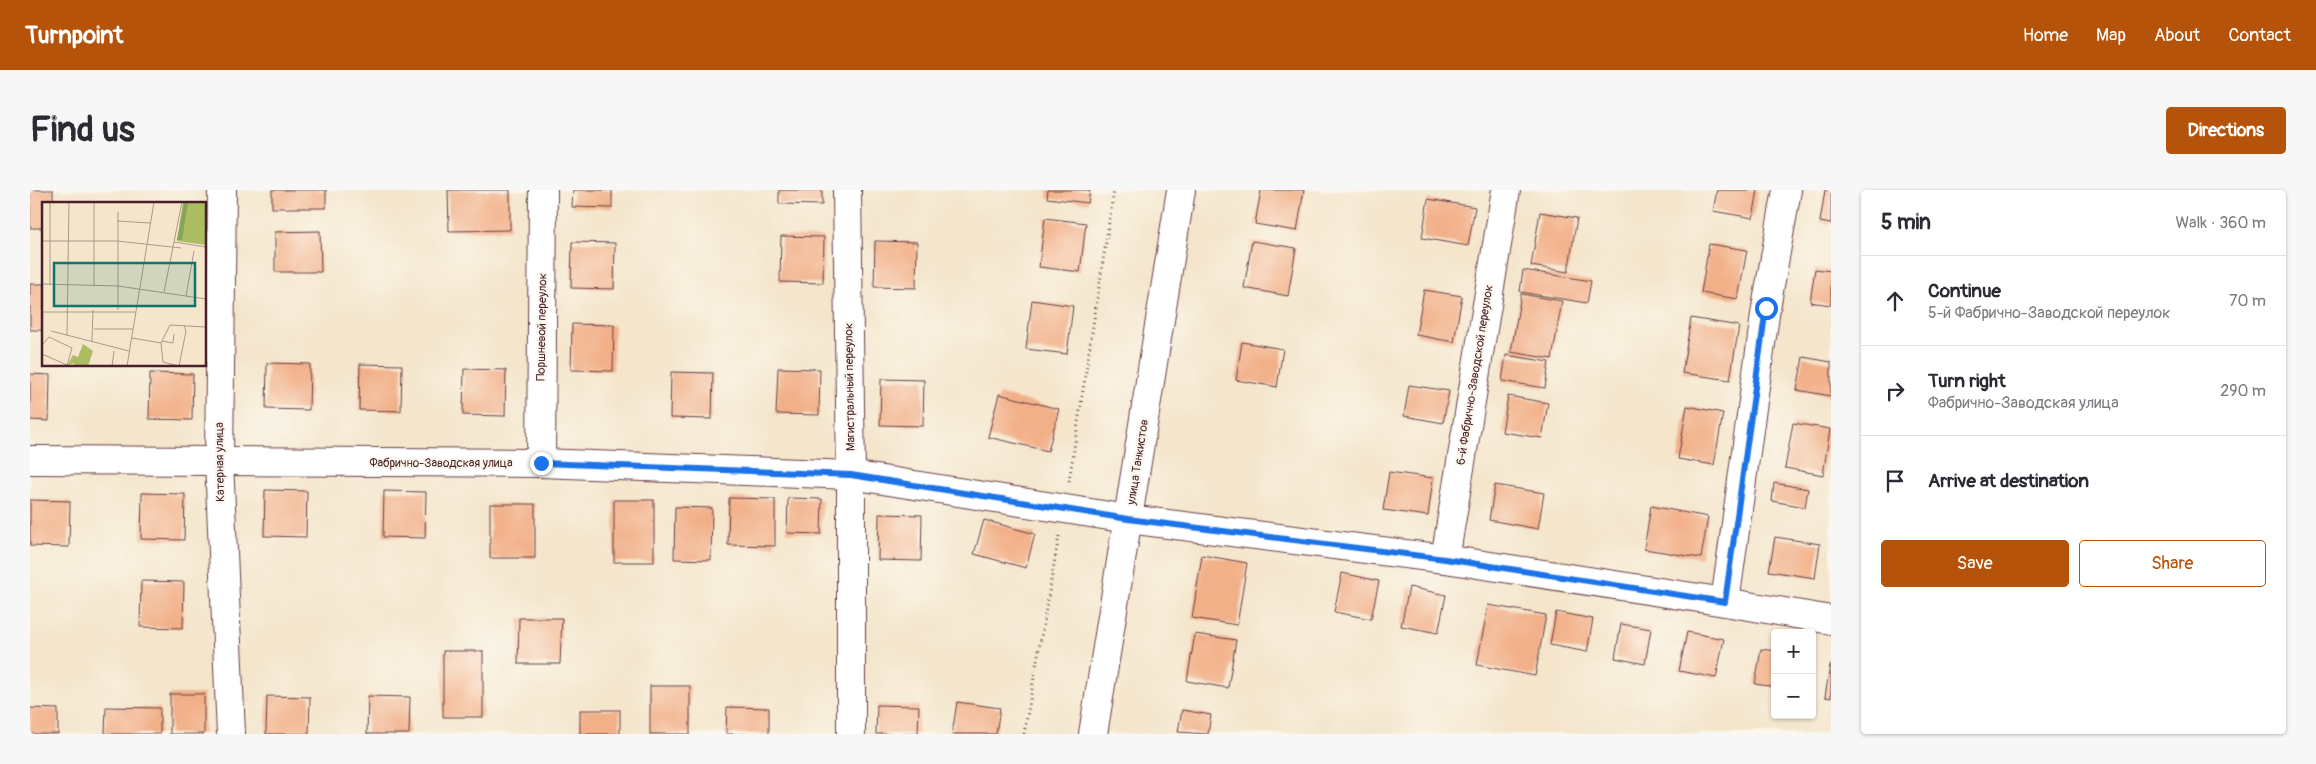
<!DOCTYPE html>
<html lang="en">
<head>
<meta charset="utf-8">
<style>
	:root { --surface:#fff; --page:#f7f7f7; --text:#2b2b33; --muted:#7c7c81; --line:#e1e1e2; --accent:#b45309 }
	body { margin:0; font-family:Pangolin,sans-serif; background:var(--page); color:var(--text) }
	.controls { position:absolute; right:15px; bottom:15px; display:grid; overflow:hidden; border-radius:5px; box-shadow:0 1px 4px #0004 }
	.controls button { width:45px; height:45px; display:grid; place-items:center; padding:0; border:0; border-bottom:1px solid var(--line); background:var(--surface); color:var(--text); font:25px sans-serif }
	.stop { position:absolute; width:15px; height:15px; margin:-11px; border:4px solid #1a73e8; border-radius:50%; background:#fff }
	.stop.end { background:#1a73e8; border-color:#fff; box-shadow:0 1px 5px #0008 }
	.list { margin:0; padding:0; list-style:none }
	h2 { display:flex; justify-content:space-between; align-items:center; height:65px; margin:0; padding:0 20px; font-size:21px }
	h2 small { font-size:16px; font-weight:400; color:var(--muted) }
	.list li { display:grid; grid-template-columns:32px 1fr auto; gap:15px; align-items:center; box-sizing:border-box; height:90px; padding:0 20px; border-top:1px solid var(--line) }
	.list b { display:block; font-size:19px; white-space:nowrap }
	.list p { margin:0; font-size:16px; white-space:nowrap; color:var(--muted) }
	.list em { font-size:16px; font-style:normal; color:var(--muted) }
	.actions { display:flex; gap:10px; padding:15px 20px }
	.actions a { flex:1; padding:11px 0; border:1px solid var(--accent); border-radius:5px; text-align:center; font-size:18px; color:var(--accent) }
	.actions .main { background:var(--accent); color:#fff }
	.icon { flex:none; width:28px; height:28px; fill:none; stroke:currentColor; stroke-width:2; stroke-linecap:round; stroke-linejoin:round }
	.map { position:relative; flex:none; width:1801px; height:544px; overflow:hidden; border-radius:5px }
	header { display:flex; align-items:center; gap:30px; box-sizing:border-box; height:70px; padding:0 25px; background:var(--accent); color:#fff }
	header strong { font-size:24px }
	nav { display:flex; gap:28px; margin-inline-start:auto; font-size:18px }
	.intro { display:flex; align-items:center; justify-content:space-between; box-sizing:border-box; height:120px; padding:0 30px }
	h1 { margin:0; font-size:35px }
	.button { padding:12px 22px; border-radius:5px; background:var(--accent); color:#fff; font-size:18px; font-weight:700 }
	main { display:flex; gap:30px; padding:0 30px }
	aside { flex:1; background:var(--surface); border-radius:5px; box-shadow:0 1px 4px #0004 }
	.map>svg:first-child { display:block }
	.building { fill:#f2b089 }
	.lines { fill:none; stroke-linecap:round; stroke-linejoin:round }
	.minor-casing { stroke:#643d43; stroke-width:30 }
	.path { stroke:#643d43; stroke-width:3; stroke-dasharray:1 4; stroke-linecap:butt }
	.minor { stroke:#fff; stroke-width:28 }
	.route { stroke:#1a73e8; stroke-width:6 }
	.labels { text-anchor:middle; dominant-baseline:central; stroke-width:4; stroke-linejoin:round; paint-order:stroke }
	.street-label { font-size:12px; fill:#4a1f2b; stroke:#fbf7ec }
	.inset-road { fill:none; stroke:#b0968b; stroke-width:1 }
	.view { fill:#0f766e; fill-opacity:0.15; stroke:#0f766e; stroke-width:2.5 }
	.inset-edge { fill:none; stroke:#4a1f2b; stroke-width:2.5 }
</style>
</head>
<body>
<header>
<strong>Turnpoint</strong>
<nav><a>Home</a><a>Map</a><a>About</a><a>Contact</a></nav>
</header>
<div class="intro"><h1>Find us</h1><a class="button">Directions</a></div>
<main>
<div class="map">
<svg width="1801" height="544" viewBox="0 0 1801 544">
	<rect width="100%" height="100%" fill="#fbf7ec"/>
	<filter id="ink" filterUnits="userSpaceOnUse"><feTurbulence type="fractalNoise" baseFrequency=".02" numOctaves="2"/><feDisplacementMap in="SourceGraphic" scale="10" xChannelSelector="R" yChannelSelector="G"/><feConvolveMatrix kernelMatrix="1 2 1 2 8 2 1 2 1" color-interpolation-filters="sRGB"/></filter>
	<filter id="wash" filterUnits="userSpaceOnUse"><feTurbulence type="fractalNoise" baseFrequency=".0096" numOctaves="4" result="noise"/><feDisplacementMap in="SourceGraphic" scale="20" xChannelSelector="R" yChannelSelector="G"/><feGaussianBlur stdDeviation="1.12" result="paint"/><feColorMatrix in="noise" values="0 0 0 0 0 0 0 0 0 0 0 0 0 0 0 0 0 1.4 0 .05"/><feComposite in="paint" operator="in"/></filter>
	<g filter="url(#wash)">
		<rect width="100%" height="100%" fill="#f4e5cb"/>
		<g id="blocks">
			<!-- building -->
			<g class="building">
				<polygon points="0,0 23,0 23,14 14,14 14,38 0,38"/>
				<rect x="242" y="0" width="54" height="18"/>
				<polygon points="418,0 480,0 480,40 419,41"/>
				<polygon points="543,0 582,0 582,18 542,17"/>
				<polygon points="749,0 792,0 792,15 749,14"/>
				<polygon points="1018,0 1060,0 1058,13 1017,8"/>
				<polygon points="1231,0 1274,0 1267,41 1225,34"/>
				<polygon points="1687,0 1728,0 1723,28 1683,21"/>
				<polygon points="1795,0 1801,0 1801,34 1790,32"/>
				<polygon points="1398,9 1445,17 1438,56 1392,48"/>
				<polygon points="1510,22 1547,28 1538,82 1501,76"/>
				<polygon points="1015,28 1056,33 1050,82 1009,77"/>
				<polygon points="290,41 291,82 245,82 245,42"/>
				<polygon points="751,46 794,47 793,93 750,92"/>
				<polygon points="845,51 887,52 886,98 844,97"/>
				<polygon points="1222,51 1266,58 1258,106 1214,98"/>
				<polygon points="542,52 585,53 584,99 541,98"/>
				<polygon points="1679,54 1717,60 1708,109 1671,103"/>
				<polygon points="1785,79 1801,81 1801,115 1780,112"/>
				<polygon points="1493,80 1561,91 1557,113 1490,102"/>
				<rect x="0" y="94" width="14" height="46"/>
				<polygon points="1394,100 1432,106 1424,152 1386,145"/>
				<polygon points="1491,104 1532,111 1522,169 1481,162"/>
				<polygon points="1002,110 1043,116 1037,164 996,159"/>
				<polygon points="1661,128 1709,136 1700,190 1652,183"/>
				<polygon points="542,134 584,135 583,181 541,180"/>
				<polygon points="1212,152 1253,159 1247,197 1206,190"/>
				<polygon points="1476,165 1519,172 1515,198 1472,191"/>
				<polygon points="1773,167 1801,172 1801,206 1767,200"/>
				<polygon points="237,173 280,174 279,220 236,219"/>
				<polygon points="330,174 372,175 371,221 329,220"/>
				<polygon points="748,178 790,179 789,225 746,224"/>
				<polygon points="434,179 476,180 475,226 433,225"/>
				<polygon points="641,182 683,183 682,229 640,228"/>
				<polygon points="120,183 163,184 162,230 119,229"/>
				<polygon points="0,184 20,185 19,231 0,230"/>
				<polygon points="851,189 894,190 893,236 850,235"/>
				<polygon points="1379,195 1419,201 1413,233 1374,226"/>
				<polygon points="969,204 1029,219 1018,261 958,247"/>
				<polygon points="1478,206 1518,213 1512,248 1472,242"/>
				<polygon points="1657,216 1693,223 1684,275 1648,269"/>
				<polygon points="1763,233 1800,239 1793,285 1755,278"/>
				<polygon points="1359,282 1403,288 1398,326 1353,320"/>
				<polygon points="1744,293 1778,299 1775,317 1742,311"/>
				<polygon points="1465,295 1514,303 1508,339 1459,330"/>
				<polygon points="235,300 277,301 276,347 234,346"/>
				<polygon points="354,301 396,302 395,348 353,347"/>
				<polygon points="112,303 155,304 154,350 111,349"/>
				<polygon points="699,308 745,309 745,356 698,355"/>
				<polygon points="758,308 792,309 791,344 757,343"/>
				<polygon points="0,310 40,311 39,357 0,356"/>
				<rect x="584" y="310" width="40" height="62"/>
				<rect x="460" y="314" width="45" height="54"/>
				<polygon points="1621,316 1678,327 1671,368 1614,359"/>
				<polygon points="645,317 682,318 681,370 644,369"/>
				<polygon points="849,324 892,325 891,371 848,370"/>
				<polygon points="954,330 1005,344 996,378 944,364"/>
				<polygon points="1745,347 1790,354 1785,388 1739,381"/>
				<polygon points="1172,365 1217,373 1207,435 1162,428"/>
				<polygon points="1312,383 1349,391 1341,429 1304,422"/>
				<polygon points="111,391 154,392 153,438 110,437"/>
				<polygon points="1379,397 1416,405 1408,443 1371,436"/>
				<polygon points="1458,415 1516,425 1505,486 1447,475"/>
				<polygon points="1526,422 1563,429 1557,462 1520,455"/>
				<polygon points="489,428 532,428 530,474 488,474"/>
				<polygon points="1591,434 1621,439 1615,474 1585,468"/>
				<polygon points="1657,442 1694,449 1686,488 1649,481"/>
				<polygon points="1165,444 1206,450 1198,498 1157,491"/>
				<polygon points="1731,459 1745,461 1745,497 1725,494"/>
				<rect x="413" y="461" width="40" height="66"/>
				<polygon points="1800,475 1801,475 1801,508 1795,507"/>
				<rect x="620" y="496" width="40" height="48"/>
				<rect x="140" y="504" width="34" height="40"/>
				<polygon points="237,506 280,507 279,544 236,544"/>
				<polygon points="338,506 380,507 379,544 337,544"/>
				<polygon points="927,512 970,518 966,544 922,544"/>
				<polygon points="847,515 889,516 888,544 846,544"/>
				<polygon points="76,517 130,518 130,544 75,544"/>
				<polygon points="697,517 739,518 739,544 696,544"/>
				<polygon points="0,518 28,519 28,544 0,544"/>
				<rect x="550" y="520" width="40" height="24"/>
				<polygon points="1152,520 1181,525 1178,544 1148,542"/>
			</g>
		</g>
	</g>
	<g filter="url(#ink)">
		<use href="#blocks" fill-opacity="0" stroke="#643d43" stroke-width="1"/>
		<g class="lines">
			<defs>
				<g id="minor">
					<polyline points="192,0 189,271 201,544"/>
					<polyline points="817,0 821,285 821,544"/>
					<polyline points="0,270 511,273 821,285 1098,329 1415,369 1695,412 1801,430"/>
					<polyline points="511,273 513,0"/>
					<polyline points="1415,369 1476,0"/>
					<polyline points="1695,412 1736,118 1757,0"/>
					<polyline points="1063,544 1151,0"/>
				</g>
			</defs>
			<!-- minor casing -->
			<use href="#minor" class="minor-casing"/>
			<!-- path -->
			<g class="path">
				<polyline points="1039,291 1084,0"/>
				<polyline points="994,544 1029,346"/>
			</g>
			<!-- minor -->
			<use href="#minor" class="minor"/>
		</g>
	</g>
	<g class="lines" filter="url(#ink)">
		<!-- route -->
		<polyline class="route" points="511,273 821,285 1098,329 1415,369 1695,412 1736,118"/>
	</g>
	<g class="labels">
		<!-- street labels -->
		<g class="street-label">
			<text transform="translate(512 137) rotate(-89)">Поршневой переулок</text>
			<text transform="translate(1445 185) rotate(-81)">6-й Фабрично-Заводской переулок</text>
			<text transform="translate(820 197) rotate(-91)">Магистральный переулок</text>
			<text transform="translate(190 272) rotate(-91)">Катерная улица</text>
			<text transform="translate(1108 272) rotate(-81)">улица Танкистов</text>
			<text x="411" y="273">Фабрично-Заводская улица</text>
		</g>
	</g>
	<!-- overview -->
	<g transform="translate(12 12)">
		<rect width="164" height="164" fill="#f4e5cb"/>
		<path d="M141 0H164V43L135 39ZM41 142 51 149 46 164H32V161L25 164 31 153 36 155Z" fill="#abbd61"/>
		<path d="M142 0H146L140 38H135Z" fill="#88a457"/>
		<path class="inset-road" d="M76 10V108M75 19 108 21M0 39H75L139 46M132 40 164 45M0 82 76 84 164 97M8 83V0M52 83V0M122 90 140 0M144 94 152 49M0 110H93M52 127H91M9 129 87 149M25 133 27 0M90 136 119 141 128 123 164 125M50 139 51 108M120 139 131 141 132 132M119 141 121 160 137 164M0 143 7 135 30 146 25 164M0 152 25 163M70 164 72 149M85 164 112 0M137 164 144 129 142 123"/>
		<path class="view" d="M12 61H153V104H12Z"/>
		<rect width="164" height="164" class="inset-edge"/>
	</g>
</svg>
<div class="controls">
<button>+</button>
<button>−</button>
</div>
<div class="stop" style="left:1736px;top:118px"></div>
<div class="stop end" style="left:511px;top:273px"></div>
</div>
<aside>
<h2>5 min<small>Walk · 360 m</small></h2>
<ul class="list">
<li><svg class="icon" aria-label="ahead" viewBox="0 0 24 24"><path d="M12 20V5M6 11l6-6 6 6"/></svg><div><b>Continue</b><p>5-й Фабрично-Заводской переулок</p></div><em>70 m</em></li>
<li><svg class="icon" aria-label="right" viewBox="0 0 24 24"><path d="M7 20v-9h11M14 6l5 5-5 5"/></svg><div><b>Turn right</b><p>Фабрично-Заводская улица</p></div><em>290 m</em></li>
<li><svg class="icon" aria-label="arrive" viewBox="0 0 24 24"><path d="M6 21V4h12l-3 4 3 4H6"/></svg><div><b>Arrive at destination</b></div></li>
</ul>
<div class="actions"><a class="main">Save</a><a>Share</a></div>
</aside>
</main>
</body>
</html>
